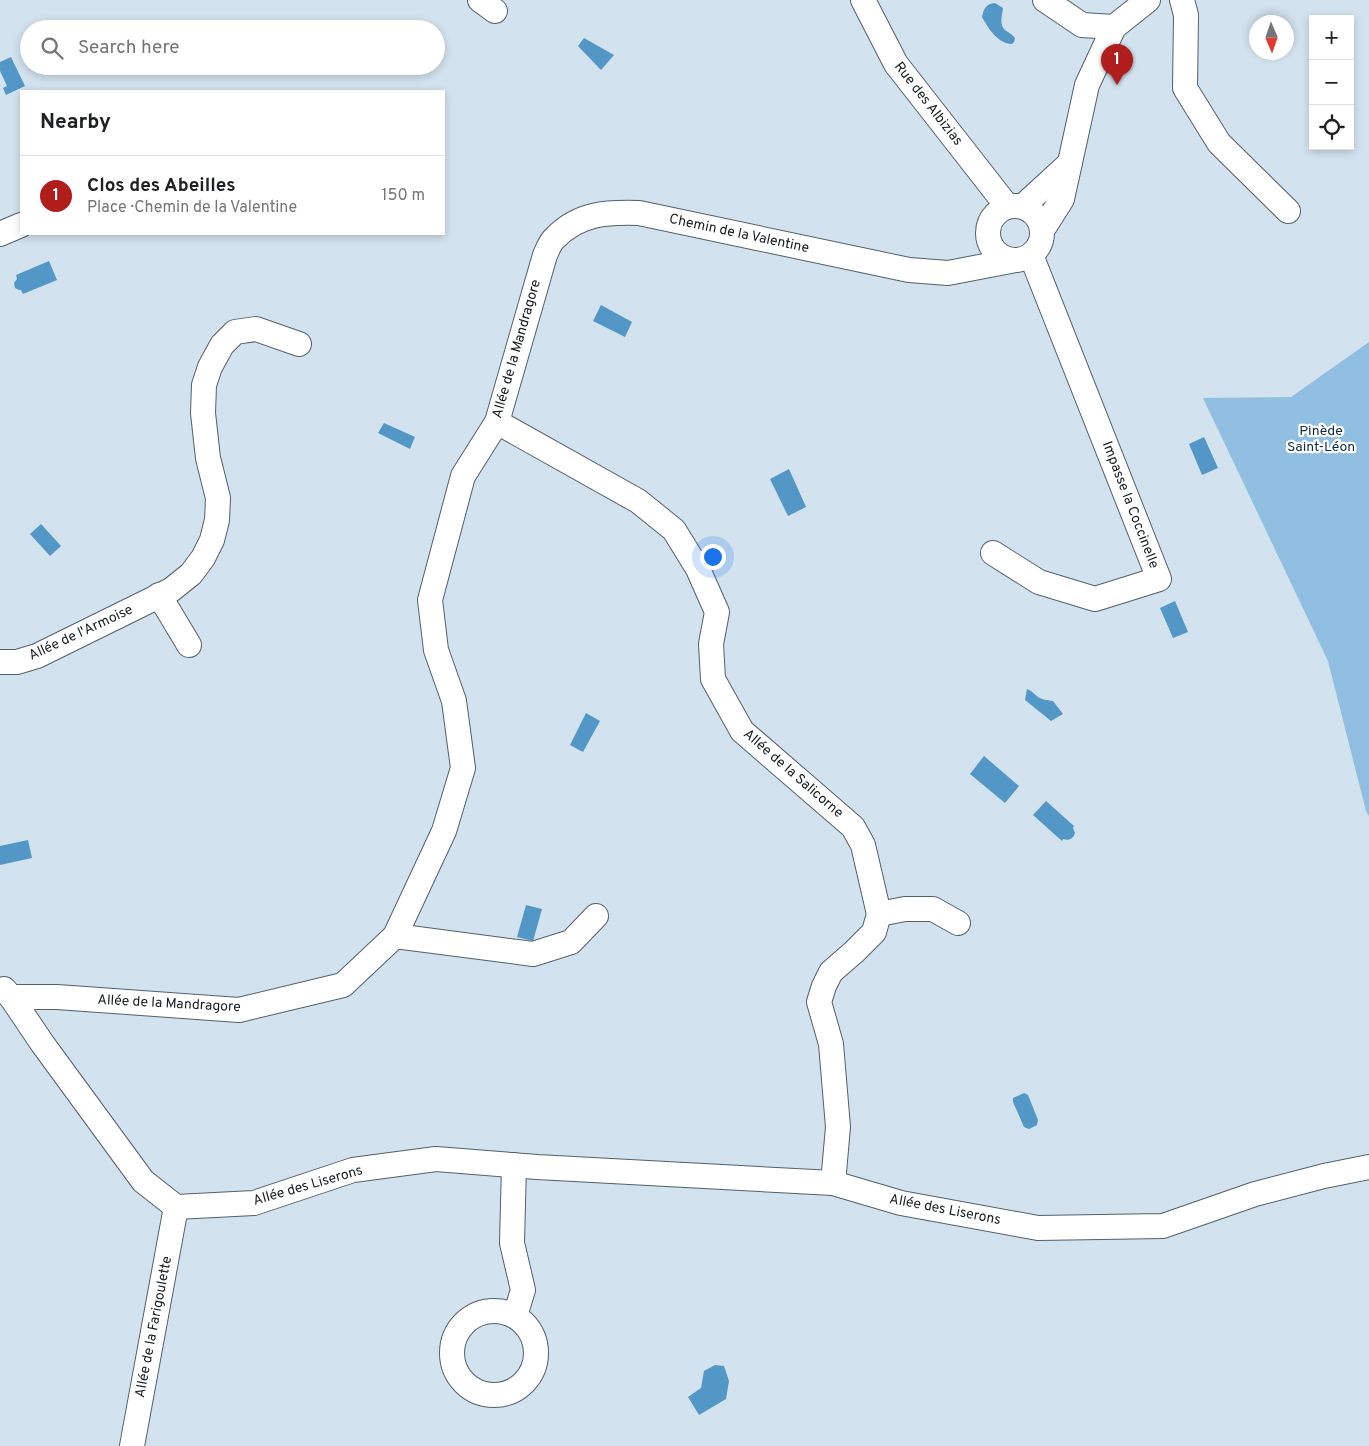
<!DOCTYPE html>
<html lang="en">
<head>
<meta charset="utf-8">
<style>
	:root { --surface:#fff; --page:#f2f2f2; --text:#202124; --muted:#757577; --line:#e0e0e0; --accent:#af1e1d }
	body { margin:0; font-family:Overpass,sans-serif; background:var(--page); color:var(--text) }
	.controls { position:absolute; right:15px; top:15px; display:grid; overflow:hidden; border-radius:0px; box-shadow:0 2px 8px #0003 }
	.controls button { width:45px; height:45px; display:grid; place-items:center; padding:0; border:0; border-bottom:1px solid var(--line); background:var(--surface); color:var(--text); font:25px sans-serif }
	.compass { position:absolute; left:1249px; top:15px; width:45px; height:45px; border-radius:50%; background:var(--surface); box-shadow:0 2px 8px #0003; rotate:178deg }
	.you { position:absolute; left:712px; top:556px; width:18px; height:18px; margin:-12px; border:4px solid #fff; border-radius:50%; background:#1a73e8; box-shadow:0 0 0 8px #1a73e833 }
	.badge { display:grid; place-items:center; width:32px; height:32px; border-radius:50%; background:var(--accent); color:#fff; font-size:16px; font-weight:700 }
	.pin { position:absolute; translate:-50% -41px; filter:drop-shadow(0 1px 2px #0008) }
	.pin::after { content:''; position:absolute; top:26px; width:18px; height:15px; background:inherit; clip-path:polygon(0 0,100% 0,50% 100%) }
	.list { margin:0; padding:0; list-style:none }
	h2 { display:flex; justify-content:space-between; align-items:center; height:65px; margin:0; padding:0 20px; font-size:21px }
	h2 small { font-size:16px; font-weight:400; color:var(--muted) }
	.list li { display:grid; grid-template-columns:32px 1fr auto; gap:15px; align-items:center; box-sizing:border-box; height:80px; padding:0 20px; border-top:1px solid var(--line) }
	.list b { display:block; font-size:19px; white-space:nowrap }
	.list p { margin:0; font-size:16px; white-space:nowrap; color:var(--muted) }
	.list em { font-size:16px; font-style:normal; color:var(--muted) }
	.icon { flex:none; width:28px; height:28px; fill:none; stroke:currentColor; stroke-width:2; stroke-linecap:round; stroke-linejoin:round }
	.map { position:relative; flex:none; width:1369px; height:1446px; overflow:hidden }
	.search { position:absolute; background:var(--surface); box-shadow:0 2px 8px #0003; left:20px; top:20px; width:425px; height:55px; display:flex; align-items:center; gap:12px; box-sizing:border-box; padding:0 18px; border-radius:28px; color:var(--muted); font-size:19px }
	.panel { position:absolute; background:var(--surface); box-shadow:0 2px 8px #0003; left:20px; top:90px; width:425px; height:145px; border-radius:0px }
	.map>svg:first-child { display:block }
	.green { fill:#91bfe2 }
	.water { fill:#5397c7 }
	.lines { fill:none; stroke-linecap:round; stroke-linejoin:round }
	.minor-casing { stroke:#52606a; stroke-width:26 }
	.minor { stroke:#fff; stroke-width:24 }
	.labels { text-anchor:middle; dominant-baseline:central; stroke-width:4.5; stroke-linejoin:round; paint-order:stroke }
	.street-label { font-size:14px; fill:#181d21; stroke:#fff }
	.park-label { font-size:14px; fill:#0d2c40; stroke:#fff }
</style>
</head>
<body>
<div class="map">
<svg width="1369" height="1446" viewBox="0 0 1369 1446">
	<rect width="100%" height="100%" fill="#d2e2ee"/>
	<!-- green -->
	<polygon class="green" points="1369,342 1369,816 1366,811 1328,661 1203,398 1291,397"/>
	<!-- water -->
	<g class="water">
		<path d="M995 3 1003 8C1002 16 999 24 1005 30 1009 33 1012 34 1015 38L1014 42 1012 44C998 44 988 28 982 17 984 9 985 4 995 3Z"/>
		<polygon points="584,38 614,55 601,70 578,46"/>
		<polygon points="11,57 25,86 6,95 3,88 7,86 0,71 0,62"/>
		<polygon points="49,261 57,280 23,294 21,290 19,290 15,288 14,283 17,279 16,275"/>
		<polygon points="601,305 632,322 625,337 593,321"/>
		<polygon points="384,423 415,437 410,449 378,433"/>
		<polygon points="1204,437 1218,468 1202,475 1189,444"/>
		<polygon points="789,469 806,507 788,516 770,479"/>
		<polygon points="41,524 61,546 50,556 30,534"/>
		<polygon points="1175,601 1188,632 1173,638 1160,608"/>
		<path d="M1027 689C1032 691 1033 693 1037 696 1041 700 1047 700 1053 701L1063 714 1051 721 1025 700Z"/>
		<polygon points="586,713 600,721 583,752 570,745"/>
		<polygon points="984,756 1019,786 1005,803 970,774"/>
		<path d="M1046 801 1074 826 1073 828 1075 833C1073 839 1069 841 1063 839L1062 841 1033 815Z"/>
		<polygon points="28,840 32,858 0,865 0,846"/>
		<polygon points="526,905 542,909 533,941 517,937"/>
		<polygon points="1024,1093 1028,1095 1038,1120 1037,1125 1029,1129 1024,1127 1013,1102 1013,1098"/>
		<polygon points="715,1365 724,1366 729,1381 726,1399 699,1415 688,1397 701,1388 704,1371"/>
	</g>
	<g class="lines">
		<defs>
			<g id="minor">
				<polyline points="480,0 495,11"/>
				<polyline points="863,0 896,64 1007,206"/>
				<polyline points="1045,0 1082,25 1114,27"/>
				<polyline points="1182,0 1186,15 1185,88 1219,143 1288,211"/>
				<circle cx="1015" cy="233" r="27"/>
				<polyline points="1023,206 1070,163"/>
				<polyline points="1043,229 1062,199 1087,85 1114,27 1148,0"/>
				<polyline points="0,234 21,225"/>
				<polyline points="497,422 638,501 674,530 698,569 717,612 711,644 713,679 742,731 853,827 863,845 879,914 874,932 854,952 831,972 824,986 819,1002 831,1044 838,1127 833,1183"/>
				<polyline points="993,553 1039,582 1095,599 1159,579 1031,255"/>
				<polyline points="159,595 189,645"/>
				<polyline points="0,662 17,662 37,656 171,590 191,574 203,558 212,540 217,520 218,498 208,458 203,413 204,385 210,367 222,345 235,332 256,329 299,344"/>
				<polyline points="879,914 905,909 933,909 958,923"/>
				<polyline points="395,936 533,954 571,942 596,916"/>
				<polyline points="4,989 11,997 42,1043 143,1181 176,1207 254,1203 353,1170 436,1159 537,1167 833,1183 901,1203 1038,1228 1163,1226 1255,1194 1324,1176 1369,1167"/>
				<path d="M11 997H57L239 1010 343 985 395 936 444 831 463 768 454 701 436 650 430 600 463 476 497 422 545 255C548 249 550 242 555 238 579 213 607 212 639 213L909 270 948 273 1016 260"/>
				<polyline points="514,1165 512,1243 523,1290 515,1316"/>
				<circle cx="494" cy="1353" r="42"/>
				<polyline points="132,1446 176,1207"/>
			</g>
		</defs>
		<!-- minor casing -->
		<use href="#minor" class="minor-casing"/>
		<!-- minor -->
		<use href="#minor" class="minor"/>
	</g>
	<g class="labels">
		<!-- street labels -->
		<g class="street-label">
			<text transform="translate(928 104) rotate(52)">Rue des Albizias</text>
			<text transform="translate(739 234) rotate(12)">Chemin de la Valentine</text>
			<text transform="translate(517 349) rotate(-74)">Allée de la Mandragore</text>
			<text transform="translate(1130 505) rotate(69)">Impasse la Coccinelle</text>
			<text transform="translate(81 633) rotate(-25)">Allée de l'Armoise</text>
			<text transform="translate(793 774) rotate(41)">Allée de la Salicorne</text>
			<text transform="translate(169 1004) rotate(3)">Allée de la Mandragore</text>
			<text transform="translate(308 1186) rotate(-16)">Allée des Liserons</text>
			<text transform="translate(945 1210) rotate(11)">Allée des Liserons</text>
			<text transform="translate(154 1327) rotate(-79)">Allée de la Farigoulette</text>
		</g>
		<!-- park labels -->
		<g class="park-label">
			<text x="1321" y="431">Pinède<tspan x="1321" dy="16">Saint-Léon</tspan></text>
		</g>
	</g>
</svg>
<div class="controls">
<button>+</button>
<button>−</button>
<button><svg class="icon" aria-label="locate" viewBox="0 0 24 24"><circle cx="12" cy="12" r="6"/><path d="M12 2v4M12 18v4M2 12h4M18 12h4"/></svg></button>
</div>
<svg class="compass" viewBox="-18 -18 36 36"><path d="M0-13l5 13h-10z" fill="#e53935"/><path d="M0 13l5-13h-10z" fill="#757577"/></svg>
<div class="you"></div>
<div class="pin badge" style="left:1117px;top:85px">1</div>
<div class="search"><svg class="icon" aria-label="search" viewBox="0 0 24 24"><circle cx="10" cy="10" r="6"/><path d="M15 15l6 6"/></svg>Search here</div>
<section class="panel">
<h2>Nearby<small></small></h2>
<ul class="list">
<li><span class="badge">1</span><div><b>Clos des Abeilles</b><p>Place · Chemin de la Valentine</p></div><em>150 m</em></li>
</ul>
</section>
</div>
</body>
</html>
